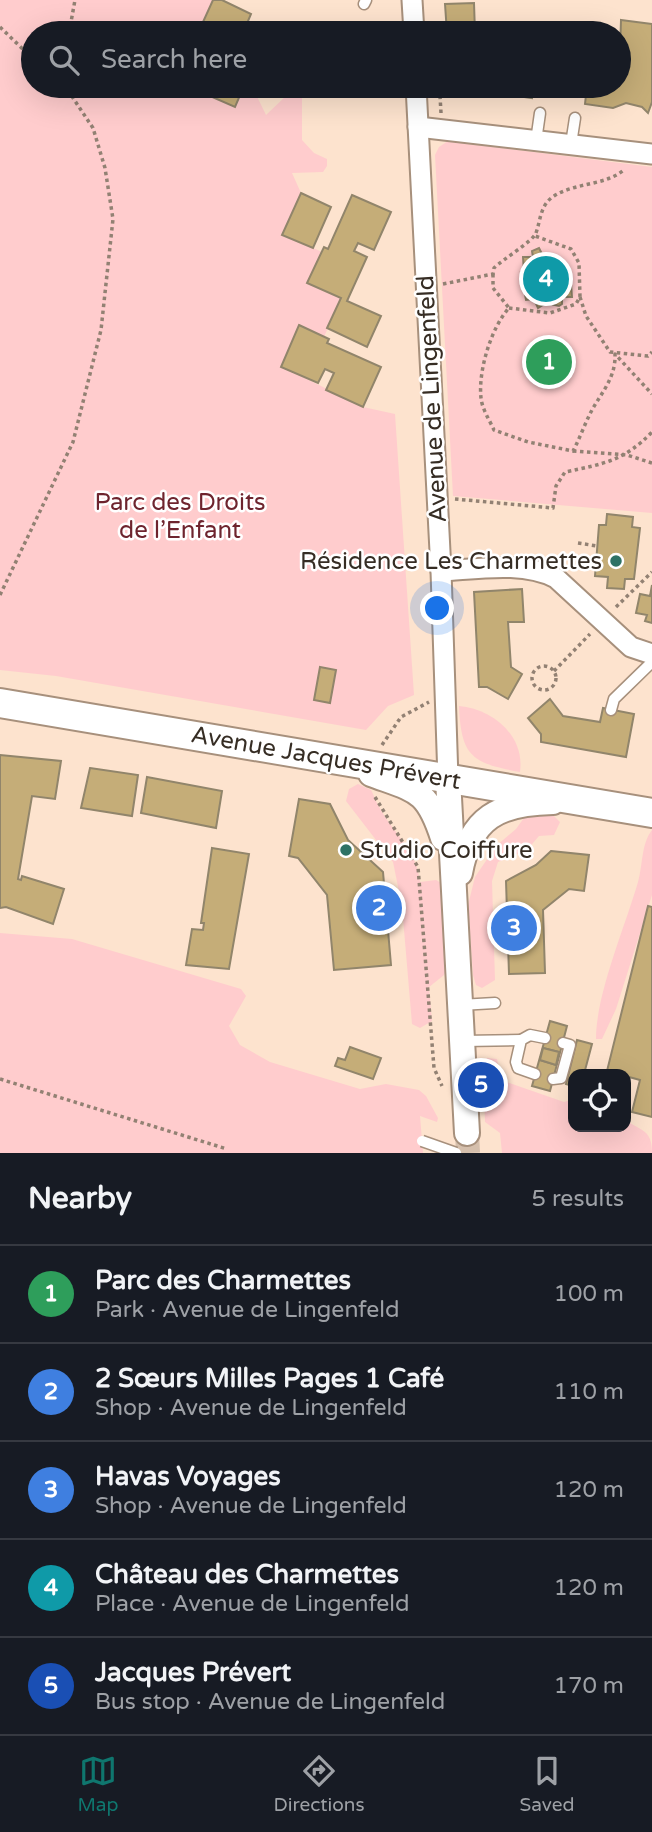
<!DOCTYPE html>
<html lang="en">
<head>
<meta charset="utf-8">
<style>
	:root { --surface:#171b24; --page:#20242c; --text:#f1f3f6; --muted:#9ea1a6; --line:#363941; --accent:#0f766e }
	body { margin:0; font-family:"Varela Round",sans-serif; background:var(--page); color:var(--text) }
	.controls { position:absolute; right:21px; bottom:21px; display:grid; overflow:hidden; border-radius:14px; box-shadow:0 7px 28px #0002 }
	.controls button { width:63px; height:63px; display:grid; place-items:center; padding:0; border:0; border-bottom:2px solid var(--line); background:var(--surface); color:var(--text); font:35px sans-serif }
	.you { position:absolute; left:438px; top:609px; width:24px; height:24px; margin:-18px; border:5px solid #fff; border-radius:50%; background:#1a73e8; box-shadow:0 0 0 10px #1a73e833 }
	.badge { display:grid; place-items:center; width:46px; height:46px; border-radius:50%; background:var(--accent); color:#fff; font-size:23px; font-weight:700 }
	.pin { position:absolute; translate:-50% -50%; border:4px solid #fff; box-shadow:0 2px 7px #0006 }
	.list { margin:0; padding:0; list-style:none }
	h2 { display:flex; justify-content:space-between; align-items:center; height:91px; margin:0; padding:0 28px; font-size:30px }
	h2 small { font-size:23px; font-weight:400; color:var(--muted) }
	.list li { display:grid; grid-template-columns:46px 1fr auto; gap:21px; align-items:center; box-sizing:border-box; height:98px; padding:0 28px; border-top:2px solid var(--line) }
	.list b { display:block; font-size:26px; white-space:nowrap }
	.list p { margin:0; font-size:23px; white-space:nowrap; color:var(--muted) }
	.list em { font-size:23px; font-style:normal; color:var(--muted) }
	.icon { flex:none; width:38px; height:38px; fill:none; stroke:currentColor; stroke-width:2; stroke-linecap:round; stroke-linejoin:round }
	.map { position:relative; flex:none; width:652px; height:1153px; overflow:hidden }
	.search { position:absolute; background:var(--surface); box-shadow:0 7px 28px #0002; left:21px; right:21px; top:21px; height:77px; display:flex; align-items:center; gap:18px; box-sizing:border-box; padding:0 24px; border-radius:38px; color:var(--muted); font-size:26px }
	.sheet { height:581px; background:var(--surface) }
	nav { display:flex; justify-content:space-around; align-items:center; box-sizing:border-box; height:98px; border-top:2px solid var(--line); background:var(--surface); font-size:19px; color:var(--muted) }
	nav a { display:grid; justify-items:center; gap:4px }
	nav .on { color:var(--accent) }
	.map>svg:first-child { display:block }
	.green { fill:#ffcccd }
	.building { fill:#c5ad78; stroke:#91856b; stroke-width:2; fill-rule:evenodd }
	.lines { fill:none; stroke-linecap:round; stroke-linejoin:round }
	.tertiary-tunnel { stroke:#d5bfac; stroke-width:24; stroke-dasharray:24 12; stroke-linecap:butt }
	.service-casing { stroke:#a7907c; stroke-width:13 }
	.minor-casing { stroke:#a7907c; stroke-width:23 }
	.tertiary-casing { stroke:#a7907c; stroke-width:28 }
	.secondary-casing { stroke:#a7907c; stroke-width:32 }
	.path { stroke:#928173; stroke-width:3.5; stroke-dasharray:3.5 3.5; stroke-linecap:butt }
	.service { stroke:#fff; stroke-width:10 }
	.minor { stroke:#fff; stroke-width:19 }
	.tertiary { stroke:#fff; stroke-width:24 }
	.secondary { stroke:#fff; stroke-width:28 }
	.service-bridge-casing { stroke:#a7907c; stroke-width:13; stroke-linecap:butt }
	.service-bridge { stroke:#fff; stroke-width:10 }
	.poi-dot { fill:#2d7265; stroke:#fff; stroke-width:2.5 }
	.labels { text-anchor:middle; dominant-baseline:central; stroke-width:5; stroke-linejoin:round; paint-order:stroke }
	.street-label { font-size:24px; fill:#362d24; stroke:#fff }
	.park-label { font-size:24px; fill:#6e242e; stroke:#fff }
	.poi-label { font-size:24px; fill:#362d24; stroke:#fff; text-anchor:end }
</style>
</head>
<body>
<div class="map">
<svg width="652" height="1153" viewBox="0 0 652 1153">
	<rect width="100%" height="100%" fill="#fde3ce"/>
	<!-- green -->
	<g class="green">
		<polygon points="0,0 213,0 198,33 33,33 33,86 196,86 194,88 235,106 244,86 252,86 266,115 286,96 296,94 302,98 302,140 314,153 327,159 327,166 323,172 292,173 301,193 283,234 322,252 308,283 341,298 324,337 299,326 281,366 363,407 395,414 414,695 388,706 366,730 56,676 0,670"/>
		<polygon points="448,141 652,167 652,513 453,496 435,155 439,147"/>
		<path d="M459 706C492 709 525 735 520 772 472 763 461 757 459 706Z"/>
		<path d="M358 784 371 790C374 795 375 800 378 805 392 832 417 850 420 882L436 880 443 884 449 964 444 975 429 987 432 1021 420 1028 412 1024 402 906 393 862 346 801 349 789Z"/>
		<polygon points="529,811 550,812 560,822 554,835 539,836 527,850 498,862 492,881 495,980 482,988 476,985 473,975 468,905 475,877 496,846 516,829"/>
		<path d="M652 830V895L616 1009 602 1039H596C596 994 625 927 638 882 643 865 641 844 652 830Z"/>
		<polygon points="0,933 72,939 241,989 246,996 229,1026 240,1045 270,1062 360,1089 386,1084 419,1090 426,1096 438,1118 437,1122 420,1116 423,1153 0,1153"/>
		<path d="M487 1058 497 1059 501 1080 564 1102 573 1099V1127H626V1120C642 1132 652 1129 652 1153H502L500 1133 485 1122 483 1064Z"/>
	</g>
	<!-- building -->
	<g class="building">
		<polygon points="213,0 222,0 251,14 243,33 198,33"/>
		<polygon points="474,3 475,33 447,33 445,4"/>
		<polygon points="621,20 652,24 652,102 648,113 642,107 626,103 613,108 585,104 587,86 619,86"/>
		<polygon points="257,23 282,33 253,33"/>
		<polygon points="196,86 244,86 235,107 194,89"/>
		<polygon points="482,86 533,86 532,98 481,91"/>
		<polygon points="301,193 331,207 313,248 282,235"/>
		<polygon points="352,195 391,212 374,250 358,243 354,251 367,257 347,301 381,316 367,347 327,328 341,298 307,283 324,247 328,249"/>
		<polygon points="539,248 543,256 553,256 555,270 570,271 572,297 562,297 562,304 559,306 546,303 538,308 534,299 526,300 521,272 524,272 523,257 533,257 532,251"/>
		<polygon points="299,325 329,339 327,343 381,367 363,407 326,390 334,373 325,369 318,383 281,367"/>
		<polygon points="607,514 633,517 632,527 640,528 634,579 625,579 624,589 607,588 608,577 595,576 599,525 606,525"/>
		<polygon points="652,585 652,623 645,621 647,615 636,613 640,594 650,596"/>
		<polygon points="522,589 524,622 508,622 511,667 522,674 508,699 487,687 479,687 474,592"/>
		<polygon points="320,667 336,670 330,703 314,700"/>
		<polygon points="550,699 563,716 600,722 603,708 634,714 626,757 541,742 541,734 528,718"/>
		<polygon points="0,755 61,761 55,799 32,796 18,879 21,880 22,876 64,889 53,924 6,907 0,908"/>
		<polygon points="90,768 138,775 132,816 81,808"/>
		<polygon points="147,777 222,791 216,828 141,813"/>
		<polygon points="299,799 330,804 348,840 383,872 391,965 334,970 327,895 298,858 289,856"/>
		<polygon points="212,848 249,854 229,969 186,965 192,929 203,930 204,923 201,923"/>
		<polygon points="551,851 589,855 584,891 569,889 543,910 545,973 509,974 506,881 536,865"/>
		<polygon points="648,906 652,907 652,1117 632,1112 640,1080 607,1071"/>
		<path d="M550 1021 567 1026 550 1091 532 1086ZM543 1048 559 1052 556 1065 540 1060Z"/>
		<polygon points="577,1040 592,1044 584,1074 573,1074 573,1086 566,1084"/>
		<polygon points="350,1047 381,1058 373,1079 335,1066 338,1058 345,1060"/>
		<polygon points="543,1048 559,1052 556,1065 540,1060"/>
	</g>
	<g class="lines">
		<!-- tertiary-tunnel -->
		<polyline class="tertiary-tunnel" points="467,1133 468,1153"/>
		<defs>
			<g id="service">
				<polyline points="364,4 366,0"/>
				<polyline points="536,141 540,113"/>
				<polyline points="571,144 575,118"/>
				<polyline points="611,710 614,699 652,662"/>
				<polyline points="460,1005 495,1003"/>
				<polyline points="463,1041 521,1040"/>
				<polyline points="535,1074 518,1068 516,1062 521,1040 530,1035 545,1038"/>
				<polyline points="553,1079 561,1078 570,1045 563,1043"/>
			</g>
			<g id="minor">
				<polyline points="412,0 414,33"/>
				<polyline points="416,86 441,571 448,779"/>
				<polyline points="418,127 652,154"/>
				<path d="M441 571C478 569 523 561 556 578L631 647 652 654"/>
			</g>
			<g id="tertiary">
				<path d="M371 774C417 791 427 789 443 838"/>
				<polyline points="448,779 467,1133"/>
				<path d="M460 873C470 817 499 803 553 802"/>
			</g>
			<polyline id="secondary" points="0,703 652,813"/>
		</defs>
		<!-- service casing -->
		<use href="#service" class="service-casing"/>
		<!-- minor casing -->
		<use href="#minor" class="minor-casing"/>
		<!-- tertiary casing -->
		<use href="#tertiary" class="tertiary-casing"/>
		<!-- secondary casing -->
		<use href="#secondary" class="secondary-casing"/>
		<!-- path -->
		<g class="path">
			<polyline points="0,27 33,59"/>
			<polyline points="69,33 75,0"/>
			<polyline points="441,113 440,96 447,90"/>
			<path d="M493 274V288L509 308C491 328 478 371 481 398 482 409 490 421 494 430L528 442 573 451C580 438 585 423 592 410 602 392 616 377 615 354L652 394"/>
			<path d="M443 284 493 274 494 268C503 259 532 242 536 233 541 219 540 205 554 196 576 182 606 186 625 169"/>
			<polyline points="580,297 586,316 610,352 648,356 652,352"/>
			<polyline points="509,308 550,313 576,304 580,297 579,263 571,249 535,236"/>
			<polyline points="573,451 627,455 652,463"/>
			<path d="M455 499 553 508 556 486 565 472C603 464 624 461 652 432"/>
			<polyline points="578,543 597,546"/>
			<polyline points="0,595 73,442 101,330 113,219 105,168 93,128 65,86"/>
			<polyline points="616,607 652,572"/>
			<circle cx="544" cy="678" r="12"/>
			<polyline points="554,671 590,634"/>
			<polyline points="382,745 401,717 429,702"/>
			<polyline points="375,797 418,867 434,1068 442,1086"/>
			<polyline points="0,1079 227,1149"/>
		</g>
		<!-- service -->
		<use href="#service" class="service"/>
		<!-- minor -->
		<use href="#minor" class="minor"/>
		<!-- tertiary -->
		<use href="#tertiary" class="tertiary"/>
		<!-- secondary -->
		<use href="#secondary" class="secondary"/>
		<defs>
			<polyline id="service-bridge" points="422,1141 456,1153"/>
		</defs>
		<!-- service-bridge casing -->
		<use href="#service-bridge" class="service-bridge-casing"/>
		<!-- service-bridge -->
		<use href="#service-bridge" class="service-bridge"/>
	</g>
	<!-- markers -->
	<g class="poi-dot">
		<circle cx="616" cy="561" r="7"/>
		<circle cx="346" cy="850" r="7"/>
	</g>
	<g class="labels">
		<!-- street labels -->
		<g class="street-label">
			<text transform="translate(432 399) rotate(-93)">Avenue de Lingenfeld</text>
			<text transform="translate(326 758) rotate(10)">Avenue Jacques Prévert</text>
		</g>
		<!-- park labels -->
		<g class="park-label">
			<text x="180" y="502">Parc des Droits<tspan x="180" dy="28">de l’Enfant</tspan></text>
		</g>
		<!-- poi labels -->
		<g class="poi-label">
			<text x="602" y="561">Résidence Les Charmettes</text>
			<text x="360" y="850" text-anchor="start">Studio Coiffure</text>
		</g>
	</g>
</svg>
<div class="controls">
<button><svg class="icon" aria-label="locate" viewBox="0 0 24 24"><circle cx="12" cy="12" r="6"/><path d="M12 2v4M12 18v4M2 12h4M18 12h4"/></svg></button>
</div>
<div class="you"></div>
<div class="pin badge" style="left:549px;top:362px;background:#2e9e5b">1</div>
<div class="pin badge" style="left:379px;top:908px;background:#3f7fe0">2</div>
<div class="pin badge" style="left:514px;top:928px;background:#3f7fe0">3</div>
<div class="pin badge" style="left:546px;top:279px;background:#0f9aa8">4</div>
<div class="pin badge" style="left:481px;top:1085px;background:#1a4fb4">5</div>
<div class="search"><svg class="icon" aria-label="search" viewBox="0 0 24 24"><circle cx="10" cy="10" r="6"/><path d="M15 15l6 6"/></svg>Search here</div>
</div>
<section class="sheet">
<h2>Nearby<small>5 results</small></h2>
<ul class="list">
<li><span class="badge" style="background:#2e9e5b">1</span><div><b>Parc des Charmettes</b><p>Park · Avenue de Lingenfeld</p></div><em>100 m</em></li>
<li><span class="badge" style="background:#3f7fe0">2</span><div><b>2 Sœurs Milles Pages 1 Café</b><p>Shop · Avenue de Lingenfeld</p></div><em>110 m</em></li>
<li><span class="badge" style="background:#3f7fe0">3</span><div><b>Havas Voyages</b><p>Shop · Avenue de Lingenfeld</p></div><em>120 m</em></li>
<li><span class="badge" style="background:#0f9aa8">4</span><div><b>Château des Charmettes</b><p>Place · Avenue de Lingenfeld</p></div><em>120 m</em></li>
<li><span class="badge" style="background:#1a4fb4">5</span><div><b>Jacques Prévert</b><p>Bus stop · Avenue de Lingenfeld</p></div><em>170 m</em></li>
</ul>
</section>
<nav>
<a class="on"><svg class="icon" aria-label="map" viewBox="0 0 24 24"><path d="M3 6l6-2 6 2 6-2v14l-6 2-6-2-6 2zM9 4v14M15 6v14"/></svg>Map</a>
<a><svg class="icon" aria-label="directions" viewBox="0 0 24 24"><path d="M12 3l9 9-9 9-9-9zM9 14v-3h6M13 9l2 2-2 2"/></svg>Directions</a>
<a><svg class="icon" aria-label="saved" viewBox="0 0 24 24"><path d="M7 4h10v16l-5-4-5 4z"/></svg>Saved</a>
</nav>
</body>
</html>
